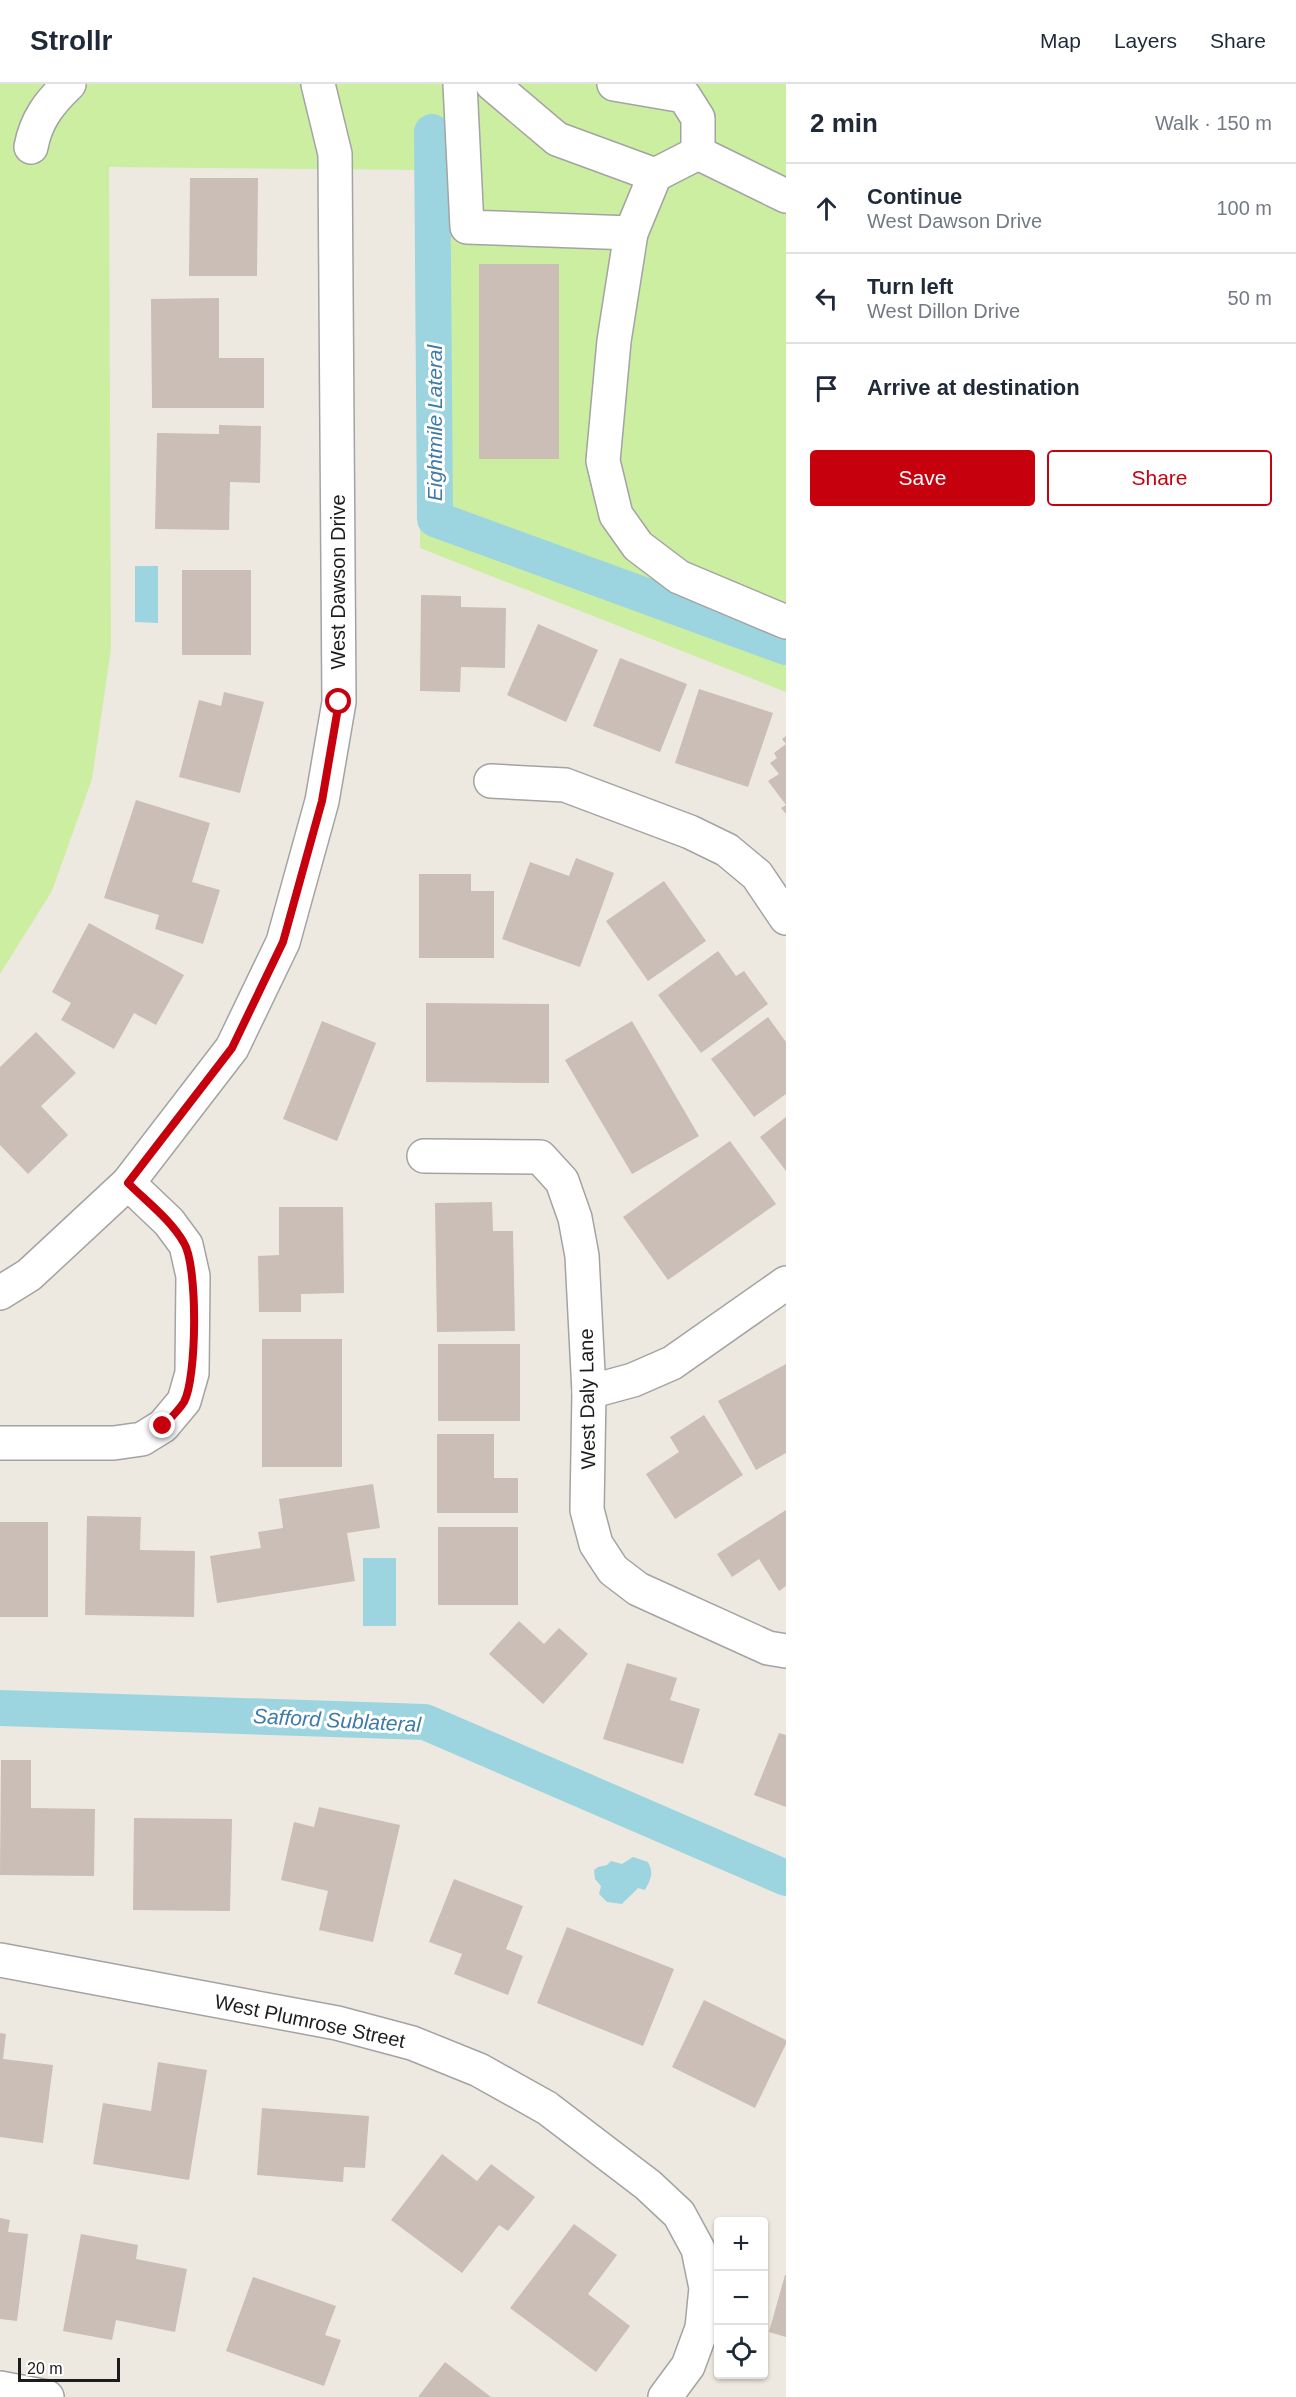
<!DOCTYPE html>
<html lang="en">
<head>
<meta charset="utf-8">
<style>
	:root { --surface:#fff; --page:#f2f2f3; --text:#1f2937; --muted:#747a83; --line:#e0e1e3; --accent:#c7000d }
	body { margin:0; font-family:Helvetica,sans-serif; background:var(--page); color:var(--text) }
	.controls { position:absolute; right:18px; bottom:18px; display:grid; overflow:hidden; border-radius:6px; box-shadow:0 2px 4px #0004 }
	.controls button { width:54px; height:54px; display:grid; place-items:center; padding:0; border:0; border-bottom:2px solid var(--line); background:var(--surface); color:var(--text); font:30px sans-serif }
	.scale { position:absolute; left:18px; bottom:15px; width:102px; box-sizing:border-box; padding-left:6px; border:3px solid #1c1c1c; border-top:0; font-size:16px; line-height:21px; white-space:nowrap; color:#1c1c1c; -webkit-text-stroke:4px #fff; paint-order:stroke }
	.stop { position:absolute; width:18px; height:18px; margin:-14px; border:4px solid #c7000d; border-radius:50%; background:#fff }
	.stop.end { background:#c7000d; border-color:#fff; box-shadow:0 2px 6px #0008 }
	.list { margin:0; padding:0; list-style:none }
	h2 { display:flex; justify-content:space-between; align-items:center; height:78px; margin:0; padding:0 24px; font-size:26px }
	h2 small { font-size:20px; font-weight:400; color:var(--muted) }
	.list li { display:grid; grid-template-columns:39px 1fr auto; gap:18px; align-items:center; box-sizing:border-box; height:90px; padding:0 24px; border-top:2px solid var(--line) }
	.list b { display:block; font-size:22px; white-space:nowrap }
	.list p { margin:0; font-size:20px; white-space:nowrap; color:var(--muted) }
	.list em { font-size:20px; font-style:normal; color:var(--muted) }
	.actions { display:flex; gap:12px; padding:18px 24px }
	.actions a { flex:1; padding:14px 0; border:2px solid var(--accent); border-radius:6px; text-align:center; font-size:21px; color:var(--accent) }
	.actions .main { background:var(--accent); color:#fff }
	.icon { flex:none; width:33px; height:33px; fill:none; stroke:currentColor; stroke-width:2; stroke-linecap:round; stroke-linejoin:round }
	.map { position:relative; flex:none; width:786px; height:2313px; overflow:hidden }
	header { display:flex; align-items:center; gap:36px; box-sizing:border-box; height:84px; padding:0 30px; background:var(--surface); border-bottom:2px solid var(--line) }
	header strong { font-size:28px }
	nav { display:flex; gap:33px; margin-inline-start:auto; font-size:21px }
	main { display:flex }
	aside { flex:1; background:var(--surface) }
	.map>svg:first-child { display:block }
	.grass { fill:#cceea1 }
	.water { fill:#9cd5e0 }
	.lines { fill:none; stroke-linecap:round; stroke-linejoin:round }
	.canal { stroke:#9cd5e0; stroke-width:36 }
	.building { fill:#cabeb6 }
	.minor-casing { stroke:#a3a3a3; stroke-width:36 }
	.minor { stroke:#fff; stroke-width:33 }
	.route { stroke:#c7000d; stroke-width:8 }
	.labels { text-anchor:middle; dominant-baseline:central; stroke-width:6; stroke-linejoin:round; paint-order:stroke }
	.street-label { font-size:20px; fill:#1c1c1c; stroke:#fff }
	.water-label { font-size:21px; font-style:italic; fill:#3f7baa; stroke:#fff }
</style>
</head>
<body>
<header>
<strong>Strollr</strong>
<nav><a>Map</a><a>Layers</a><a>Share</a></nav>
</header>
<main>
<div class="map">
<svg width="786" height="2313" viewBox="0 0 786 2313">
	<rect width="100%" height="100%" fill="#eee9e0"/>
	<!-- grass -->
	<polygon class="grass" points="0,0 786,0 786,608 420,464 423,86 109,83 111,565 92,695 52,807 0,890"/>
	<!-- water -->
	<g class="water">
		<polygon points="135,482 158,482 158,539 135,538"/>
		<rect x="363" y="1474" width="33" height="68"/>
		<path d="M633 1773 648 1778C654 1789 651 1795 645 1806L638 1804C632 1811 627 1814 622 1820L607 1818 599 1810 601 1802 595 1795 594 1786 598 1783 607 1781 611 1777 622 1780Z"/>
	</g>
	<g class="lines">
		<!-- canal -->
		<g class="canal">
			<polyline points="432,48 435,435 786,563"/>
			<polyline points="0,1624 425,1638 786,1794"/>
		</g>
	</g>
	<!-- building -->
	<g class="building">
		<polygon points="190,94 258,94 257,192 189,192"/>
		<rect x="479" y="180" width="80" height="195"/>
		<polygon points="219,214 219,274 264,274 264,324 152,324 151,215"/>
		<polygon points="219,341 261,342 260,399 230,398 229,446 155,445 157,349 219,350"/>
		<rect x="182" y="486" width="69" height="85"/>
		<polygon points="421,511 461,512 461,523 506,524 505,584 461,583 460,608 420,607"/>
		<polygon points="538,540 598,566 566,638 507,611"/>
		<polygon points="620,574 687,600 660,668 593,642"/>
		<polygon points="699,605 773,629 748,703 675,679"/>
		<polygon points="224,608 264,618 240,709 179,693 199,616 221,622"/>
		<polygon points="786,652 786,730 781,724 786,721 768,697 779,690 770,679 777,674 774,669 786,660 782,655"/>
		<polygon points="136,716 210,739 192,798 220,806 203,860 155,845 159,831 104,814"/>
		<polygon points="576,774 614,789 580,883 502,855 530,778 569,792"/>
		<polygon points="419,790 471,790 471,807 494,807 494,874 419,874"/>
		<polygon points="664,797 706,857 648,897 606,837"/>
		<polygon points="89,839 184,891 156,941 134,929 114,965 61,936 71,919 52,908"/>
		<polygon points="718,867 736,892 744,887 768,920 701,969 658,911"/>
		<polygon points="426,919 549,920 549,999 426,998"/>
		<polygon points="768,933 786,958 786,1010 754,1033 711,975"/>
		<polygon points="322,937 376,959 337,1057 283,1035"/>
		<polygon points="632,937 699,1052 632,1090 565,976"/>
		<polygon points="36,948 76,989 41,1022 68,1051 28,1090 0,1061 0,983"/>
		<polygon points="786,1033 786,1087 760,1053"/>
		<polygon points="730,1057 776,1120 668,1196 623,1133"/>
		<polygon points="492,1118 493,1147 513,1147 515,1247 437,1248 435,1119"/>
		<polygon points="279,1123 343,1123 344,1209 301,1210 301,1228 259,1228 258,1172 279,1171"/>
		<rect x="262" y="1255" width="80" height="128"/>
		<rect x="438" y="1260" width="82" height="77"/>
		<polygon points="786,1280 786,1369 756,1386 718,1317"/>
		<polygon points="704,1331 743,1391 675,1435 646,1390 679,1368 670,1353"/>
		<polygon points="437,1350 494,1350 494,1394 518,1394 518,1429 437,1429"/>
		<polygon points="373,1400 380,1444 347,1449 355,1497 217,1519 210,1472 261,1464 258,1448 283,1444 279,1415"/>
		<polygon points="786,1426 786,1502 779,1507 759,1475 732,1493 717,1470"/>
		<polygon points="87,1432 141,1433 140,1466 195,1467 194,1533 85,1531"/>
		<rect x="0" y="1438" width="48" height="95"/>
		<rect x="438" y="1443" width="80" height="78"/>
		<polygon points="519,1537 544,1560 559,1544 588,1570 543,1620 489,1570"/>
		<polygon points="627,1579 677,1594 670,1616 700,1625 683,1680 603,1655"/>
		<polygon points="779,1649 786,1651 786,1723 754,1711"/>
		<polygon points="1,1676 31,1676 31,1724 95,1725 94,1792 0,1791"/>
		<polygon points="319,1723 400,1741 373,1858 319,1846 328,1807 281,1796 294,1738 314,1743"/>
		<polygon points="134,1734 232,1735 230,1827 133,1826"/>
		<polygon points="454,1795 523,1822 506,1865 523,1872 508,1911 454,1890 462,1870 429,1858"/>
		<polygon points="567,1843 674,1885 643,1962 537,1919"/>
		<polygon points="704,1916 786,1956 786,1960 755,2024 672,1983"/>
		<polygon points="0,1949 6,1950 3,1975 53,1981 43,2059 0,2053"/>
		<polygon points="158,1978 207,1986 189,2096 93,2080 103,2019 151,2027"/>
		<polygon points="262,2024 369,2032 365,2084 344,2083 343,2098 257,2091"/>
		<polygon points="442,2070 477,2097 491,2080 535,2113 508,2147 499,2141 462,2189 391,2136"/>
		<polygon points="0,2134 10,2136 8,2148 28,2150 17,2237 0,2235"/>
		<polygon points="574,2140 617,2171 588,2210 630,2242 596,2288 510,2224"/>
		<polygon points="81,2150 138,2161 136,2175 187,2185 175,2248 116,2236 112,2256 63,2247"/>
		<polygon points="785,2191 786,2191 786,2253 769,2248"/>
		<polygon points="253,2193 336,2222 325,2251 341,2256 324,2302 226,2267"/>
		<polygon points="445,2278 491,2313 418,2313"/>
	</g>
	<g class="lines">
		<defs>
			<g id="minor">
				<polyline points="460,0 467,143 631,149 655,91 698,69 698,34 684,12 614,0"/>
				<polyline points="492,0 557,55 655,91"/>
				<path d="M31 63C36 36 49 19 69 0"/>
				<polyline points="698,69 786,112"/>
				<polyline points="631,149 614,257 603,377 616,431 638,462 679,493 786,538"/>
				<polyline points="491,697 565,701 690,748 727,766 757,791 786,834"/>
				<polyline points="424,1072 540,1073 562,1097 575,1134 582,1172 589,1308 587,1426 596,1460 613,1486 638,1505 768,1564 786,1567"/>
				<polyline points="0,1209 29,1191 128,1099 232,964 283,858 322,717 339,618 335,70 318,0"/>
				<polyline points="589,1308 633,1296 672,1279 786,1199"/>
				<polyline points="0,1359 114,1359 142,1355 163,1342 184,1317 192,1289 193,1192 186,1161 169,1138 128,1099"/>
				<polyline points="0,1876 337,1939 412,1959 479,1986 547,2024 648,2101 679,2130 698,2165 706,2204 702,2244 688,2282 665,2313"/>
				<polyline points="0,2304 47,2313"/>
			</g>
		</defs>
		<!-- minor casing -->
		<use href="#minor" class="minor-casing"/>
		<!-- minor -->
		<use href="#minor" class="minor"/>
	</g>
	<g class="lines">
		<!-- route -->
		<path class="route" d="M163 1342C170 1335 179 1326 184 1318 197 1294 198 1182 184 1159 171 1136 147 1118 128 1099L232 964 283 858 322 717 339 618"/>
	</g>
	<g class="labels">
		<!-- street labels -->
		<g class="street-label">
			<text transform="translate(338 498) rotate(-90)">West Dawson Drive</text>
			<text transform="translate(587 1315) rotate(-91)">West Daly Lane</text>
			<text transform="translate(310 1937) rotate(12)">West Plumrose Street</text>
		</g>
		<!-- water labels -->
		<g class="water-label">
			<text transform="translate(434 339) rotate(-90)">Eightmile Lateral</text>
			<text transform="translate(337 1636) rotate(3)">Safford Sublateral</text>
		</g>
	</g>
</svg>
<div class="controls">
<button>+</button>
<button>−</button>
<button><svg class="icon" aria-label="locate" viewBox="0 0 24 24"><circle cx="12" cy="12" r="6"/><path d="M12 2v4M12 18v4M2 12h4M18 12h4"/></svg></button>
</div>
<div class="scale">20 m</div>
<div class="stop" style="left:339px;top:618px"></div>
<div class="stop end" style="left:163px;top:1342px"></div>
</div>
<aside>
<h2>2 min<small>Walk · 150 m</small></h2>
<ul class="list">
<li><svg class="icon" aria-label="ahead" viewBox="0 0 24 24"><path d="M12 20V5M6 11l6-6 6 6"/></svg><div><b>Continue</b><p>West Dawson Drive</p></div><em>100 m</em></li>
<li><svg class="icon" aria-label="left" viewBox="0 0 24 24"><path d="M17 20v-9H6M10 6l-5 5 5 5"/></svg><div><b>Turn left</b><p>West Dillon Drive</p></div><em>50 m</em></li>
<li><svg class="icon" aria-label="arrive" viewBox="0 0 24 24"><path d="M6 21V4h12l-3 4 3 4H6"/></svg><div><b>Arrive at destination</b></div></li>
</ul>
<div class="actions"><a class="main">Save</a><a>Share</a></div>
</aside>
</main>
</body>
</html>
